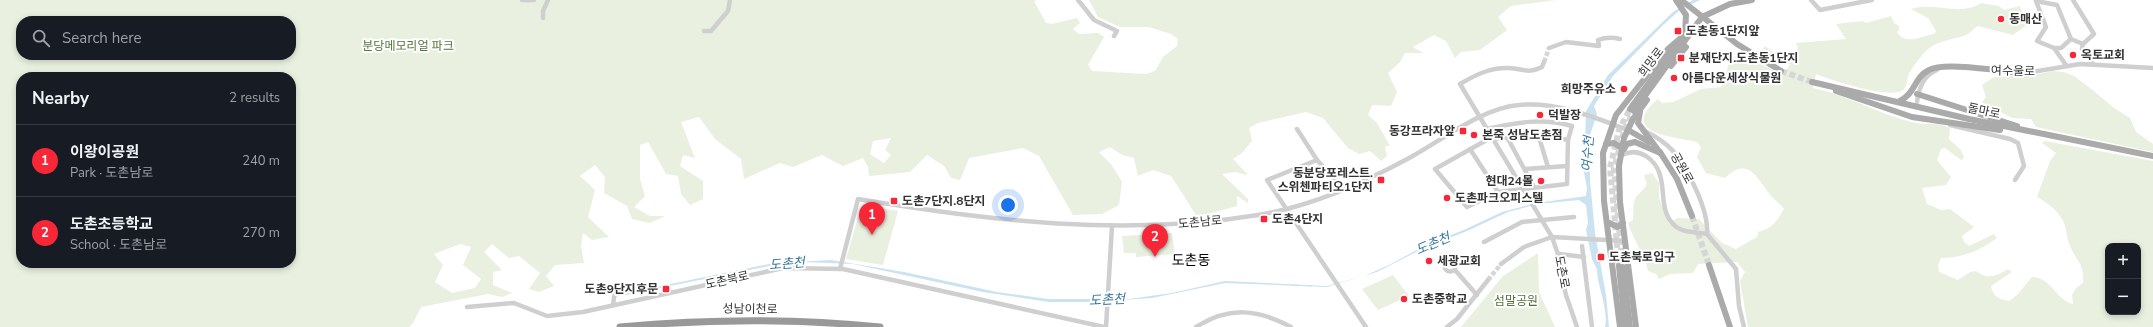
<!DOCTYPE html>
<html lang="en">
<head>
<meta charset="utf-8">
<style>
	:root { --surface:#171b24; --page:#20242c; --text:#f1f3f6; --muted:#9ea1a6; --line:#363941; --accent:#f72738 }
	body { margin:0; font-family:"Nunito Sans","Noto Sans KR",sans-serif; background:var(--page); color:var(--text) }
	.controls { position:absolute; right:12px; bottom:12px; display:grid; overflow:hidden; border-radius:8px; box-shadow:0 2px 6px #0003 }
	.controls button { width:36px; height:36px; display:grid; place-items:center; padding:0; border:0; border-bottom:1px solid var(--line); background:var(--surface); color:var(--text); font:20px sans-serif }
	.you { position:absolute; left:1008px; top:205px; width:14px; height:14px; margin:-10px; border:3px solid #fff; border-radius:50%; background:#1a73e8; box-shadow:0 0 0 6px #1a73e833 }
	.badge { display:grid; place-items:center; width:26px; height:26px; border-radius:50%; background:var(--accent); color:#fff; font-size:13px; font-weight:700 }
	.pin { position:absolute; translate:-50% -33px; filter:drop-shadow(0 1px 2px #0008) }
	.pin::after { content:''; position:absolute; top:21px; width:14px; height:12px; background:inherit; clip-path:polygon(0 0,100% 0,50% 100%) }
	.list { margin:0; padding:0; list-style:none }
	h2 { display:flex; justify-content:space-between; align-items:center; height:52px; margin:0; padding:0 16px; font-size:17px }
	h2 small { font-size:13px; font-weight:400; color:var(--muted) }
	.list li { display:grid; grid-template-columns:26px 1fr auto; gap:12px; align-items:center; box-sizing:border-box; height:72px; padding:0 16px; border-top:1px solid var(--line) }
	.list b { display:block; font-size:15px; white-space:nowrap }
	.list p { margin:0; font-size:13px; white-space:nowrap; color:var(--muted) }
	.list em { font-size:13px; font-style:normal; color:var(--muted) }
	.icon { flex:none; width:22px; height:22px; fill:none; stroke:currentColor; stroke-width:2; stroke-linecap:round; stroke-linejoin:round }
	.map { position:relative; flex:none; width:2153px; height:327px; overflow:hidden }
	.search { position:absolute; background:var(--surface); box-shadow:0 2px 6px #0003; left:16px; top:16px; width:280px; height:44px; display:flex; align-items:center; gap:10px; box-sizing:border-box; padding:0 14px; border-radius:16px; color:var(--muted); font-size:15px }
	.panel { position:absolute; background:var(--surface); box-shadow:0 2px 6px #0003; left:16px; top:72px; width:280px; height:196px; border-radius:16px }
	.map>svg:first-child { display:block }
	.green { fill:#e9f0e0; fill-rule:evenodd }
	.water { fill:#cbe2f1 }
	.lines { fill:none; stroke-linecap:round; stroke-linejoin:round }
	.stream { stroke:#cbe2f1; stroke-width:1 }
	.minor-tunnel { stroke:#d6d6d6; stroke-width:4.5; stroke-dasharray:4.5 2; stroke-linecap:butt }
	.major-tunnel { stroke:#d6d6d6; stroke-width:6; stroke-dasharray:6 3; stroke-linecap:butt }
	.minor { stroke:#cfcfcf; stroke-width:4.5 }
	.major { stroke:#aaa; stroke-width:6 }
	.highway { stroke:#999; stroke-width:7 }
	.poi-dot { fill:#f72738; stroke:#fff; stroke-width:1.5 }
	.labels { text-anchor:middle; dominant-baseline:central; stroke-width:4; stroke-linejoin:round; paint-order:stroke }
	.poi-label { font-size:12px; font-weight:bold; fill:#323232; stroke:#fff; text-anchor:start }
	.park-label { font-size:12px; fill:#55743a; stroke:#fff }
	.street-label { font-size:12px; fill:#323232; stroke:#fff }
	.water-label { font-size:13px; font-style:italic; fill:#36779f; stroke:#fff }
	.quarter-label { font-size:14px; fill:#000; stroke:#fff }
</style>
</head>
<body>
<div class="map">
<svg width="2153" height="327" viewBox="0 0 2153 327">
	<rect width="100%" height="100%" fill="#fff"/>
	<!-- green -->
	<g class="green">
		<path d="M0 0H1038L1034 1 1046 23 1052 24 1077 18 1080 23 1073 29 1079 34 1098 33 1104 37 1088 65 1092 71 1146 74 1155 71 1163 57 1177 46 1178 39 1171 34 1149 27H1120L1098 17 1089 0H1556L1511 6 1498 17 1507 30 1480 50 1461 52 1455 58 1446 41 1434 35 1413 47 1423 53H1405L1400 62 1388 73 1397 92 1391 106 1372 105 1368 115 1377 123 1390 146H1385L1387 156 1381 161 1370 151 1359 154 1348 148 1323 118 1306 112 1258 123 1249 128 1252 141 1242 153 1233 159 1248 175 1234 172 1222 174 1248 199V203L1237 196V206L1208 214 1196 215 1171 176 1153 170 1138 176 1134 158 1122 155 1110 147 1099 152 1111 164 1122 182 1119 205 1102 214 1073 215 1039 156 1023 148 969 158 960 180 951 178 944 166 927 155 910 172 869 176 868 167 863 158 843 166 822 155 793 167 780 163 744 179 741 159 715 139 699 117 681 122 695 158 683 155 680 166 703 181V199L690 205 681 194 678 176 666 174 648 142 640 145V179L645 196 634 207 650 216H665L650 223 632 219 627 206 604 193 605 177 595 165 580 176 595 190 588 217 609 237 592 240 583 233 581 246 584 263 555 265 546 276 554 286 539 292 529 289 540 273 519 256 509 258 492 244 484 252 502 270 493 272V285L512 293 502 297 488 294 421 307 413 323 409 327H0ZM21 21H291V55H21ZM21 77H291V263H21ZM891 138 885 150 891 155 884 163 870 154 873 141ZM460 244 471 247 463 265 481 279 475 288 452 293 435 282 443 265 434 254Z"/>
		<path d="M1981 3 1999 6 2004 10 2020 6C2021 14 2027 17 2028 24L2013 35 1978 26C1974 28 1971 33 1966 35 1953 40 1938 40 1927 50 1921 56 1914 65 1910 72 1906 77 1909 83 1904 89 1893 101 1831 80 1816 74L1813 88C1847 95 1877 113 1911 122 1924 126 1938 121 1950 128L1949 139 1961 150 1964 158 1961 160 1945 148 1941 149 1937 160 1951 177 1946 185 1922 188 1927 204 1941 210 1950 209 1974 227 1962 236 1964 242 1969 246 1994 234 1997 238C1981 250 1963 258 1941 258L1938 265 1939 272 1958 280 1970 272 1976 271C1987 280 1997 276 2008 269L2012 272 1991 286C1993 297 1999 299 2009 301L2017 295 2032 277C2051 277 2057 301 2073 304L2072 295 2076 288 2083 283C2085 264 2076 261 2070 246 2066 237 2067 227 2062 219 2058 211 2045 201 2037 197L2050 161 2056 153 2042 143 2045 141 2153 161V327H1748L1740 281 1745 272 1737 262 1698 264 1693 273 1670 274 1659 279 1656 274 1648 271C1645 254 1633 240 1628 223L1633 220C1634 212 1632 204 1636 197 1640 192 1644 190 1647 184L1644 175 1652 173 1659 183V198L1669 224 1677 218 1699 219 1722 243 1736 249 1757 237 1758 232C1773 228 1776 222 1784 209 1779 203 1772 198 1768 192 1756 175 1746 157 1725 178L1706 173 1697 157 1701 147 1697 142C1674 137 1617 133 1658 99L1662 103 1673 102 1701 89 1721 87 1725 80 1729 61 1739 54 1775 71 1781 76 1790 65C1783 57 1771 58 1763 49L1765 46 1773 52H1796L1798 48 1796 43 1846 39 1836 24 1863 21 1866 23 1891 16 1894 23 1899 26V30L1897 32C1906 46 1921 36 1934 34L1936 31 1928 18 1911 9C1934 1 1960 17 1981 3ZM2108 246H2138V312H2108Z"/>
		<polygon points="2053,71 2064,72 2074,76 2094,91 2114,108 2130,118 2136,132 2153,144 2153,152 2036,127 2031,119 2012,118 1982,102 1986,97 1982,85 1994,77 2034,75"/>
		<polygon points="864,205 898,211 883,265 846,259 861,207"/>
		<polygon points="1172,233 1175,254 1136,257 1136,253 1124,253 1122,236"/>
		<polygon points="1538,253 1539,292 1555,327 1461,327 1503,276"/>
		<polygon points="1393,275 1409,296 1378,310 1362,289"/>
	</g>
	<!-- water -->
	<path class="water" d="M1693 0H1700L1681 9 1662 26 1613 76 1594 106 1597 114 1590 135V180L1595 233 1606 295 1609 327H1605C1609 310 1597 286 1597 269L1592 259 1586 230 1588 223 1586 205 1579 200 1538 204 1508 212 1467 231 1424 248 1377 272 1327 287 1225 283 1152 298 1094 302H1049L983 292 853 264 804 262 774 265 630 294 622 296 621 294 774 263 831 260 904 272 997 292 1048 299H1129L1172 293 1225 281 1327 286 1364 276 1389 265 1424 246 1466 229 1502 212 1537 203 1586 196 1587 188 1584 172 1587 153 1585 144 1586 111 1608 75 1673 12Z"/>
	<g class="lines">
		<!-- stream -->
		<g class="stream">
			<polyline points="1291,285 1311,286"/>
			<polyline points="616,296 622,295"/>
		</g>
		<!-- minor-tunnel -->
		<g class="minor-tunnel">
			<polyline points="1544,62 1549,48"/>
			<polyline points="1488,280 1501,264"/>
		</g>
		<!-- major-tunnel -->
		<g class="major-tunnel">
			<polyline points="1781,71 1812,82"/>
			<polyline points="1692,216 1709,265"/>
			<polyline points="1622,263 1614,169 1624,131 1634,111"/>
			<polyline points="1619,266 1610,168 1619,130 1630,109"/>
		</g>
		<!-- minor -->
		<g class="minor">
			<polyline points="522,0 534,0"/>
			<polyline points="1078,0 1094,20 1117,31 1114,36"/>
			<polyline points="1811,0 1820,10 1872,0"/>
			<polyline points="2073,0 2094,34 2083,44 2082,49 2093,64"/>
			<polyline points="543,18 543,11 548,0"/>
			<polyline points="704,31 711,31 728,11 730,0"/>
			<path d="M1549 48 1566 42 1599 46 1598 40C1606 37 1612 37 1620 39"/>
			<polyline points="2054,48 2061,48 2071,39"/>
			<path d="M1544 62 1542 67C1528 74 1524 69 1509 68 1491 67 1475 75 1460 84L1552 237 1562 266V279L1566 295 1577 327"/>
			<polyline points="2066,65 2054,48 2037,41 2046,27 2036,1 2057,5 2071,39 2083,44"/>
			<polyline points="2026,73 2080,64 2153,68"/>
			<path d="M1917 102C1919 88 1923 76 1937 70"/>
			<polyline points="1950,125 2010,139 2018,143 2024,166 2015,180"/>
			<polyline points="1297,129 1317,160 1267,180 1366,327"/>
			<path d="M1487 129C1516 122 1543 118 1572 126L1568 140 1567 184 1498 192 1467 207 1435 169 1492 137"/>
			<polyline points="1538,134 1548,167"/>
			<polyline points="1507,137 1534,187"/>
			<polyline points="1493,139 1538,134 1568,140"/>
			<polyline points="1470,149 1498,192"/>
			<path d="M1622 155C1630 151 1638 151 1646 156 1673 174 1654 206 1674 225 1682 233 1697 232 1707 234 1709 210 1688 169 1673 151 1665 142 1655 136 1645 131"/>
			<polyline points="1317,160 1344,190"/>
			<polyline points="1525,169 1567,166"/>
			<polyline points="1707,234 1736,269 1739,306 1744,327"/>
			<polyline points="1484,242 1522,222 1574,217"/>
			<polyline points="1582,246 1592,327"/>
			<polyline points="1559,254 1584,257"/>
			<circle cx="1450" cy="266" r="5.5"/>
			<polyline points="1501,264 1524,247 1552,237 1625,241"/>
			<path d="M840 269 858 199C990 221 1125 237 1258 215 1313 206 1363 183 1411 157 1444 139 1482 108 1519 105 1557 101 1593 117 1628 130"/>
			<polyline points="1455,270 1477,295"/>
			<polyline points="613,305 615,290"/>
			<polyline points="467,307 514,303 547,316 583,312 783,268 843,269 1104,327"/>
			<polyline points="1106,327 1112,226"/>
			<path d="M1196 327C1229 306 1258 309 1291 327"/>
			<polyline points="1447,327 1457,319 1488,280"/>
		</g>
		<!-- major -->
		<g class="major">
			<polyline points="1676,0 1686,15 1685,33"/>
			<polyline points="1681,0 1737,44 1781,71"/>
			<polyline points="1671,66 1686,47"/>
			<polyline points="1812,82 1969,119 2153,156"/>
			<polyline points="1836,91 1912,117 2000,130"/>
			<polyline points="1917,94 2017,126"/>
			<path d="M1898 102C1917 93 1913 78 1929 70 1945 61 2008 72 2029 74"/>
			<polyline points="1630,109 1685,33 1691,30"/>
			<polyline points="1634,111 1702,17 1730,4 1752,0"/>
			<polyline points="1640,112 1638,123 1661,154"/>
			<polyline points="1628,130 1649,142"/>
			<polyline points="1606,144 1614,143 1623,149"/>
			<polyline points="1624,149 1627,144 1635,142 1658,152"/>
			<polyline points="1660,152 1677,179 1692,216"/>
			<polyline points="1607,222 1618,227 1623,223"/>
			<polyline points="1612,261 1622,258 1628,263"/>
			<polyline points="1709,265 1730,327"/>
			<polyline points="1619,266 1625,327"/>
			<polyline points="1623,267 1630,327"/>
			<polyline points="1620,327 1604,201 1603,153 1616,115 1668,49 1682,37"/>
			<polyline points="1636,327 1620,202 1619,166 1624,138 1633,119 1647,100"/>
		</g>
		<!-- highway -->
		<path class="highway" d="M620 327C707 319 793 318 880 327"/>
	</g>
	<!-- markers -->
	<g class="poi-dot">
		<circle cx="2001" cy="19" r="4"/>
		<rect x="1674" y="27" width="8" height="8" rx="2"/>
		<circle cx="2073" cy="55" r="4"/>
		<rect x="1677" y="54" width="8" height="8" rx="2"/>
		<circle cx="1674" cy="78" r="4"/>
		<circle cx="1624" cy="89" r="4"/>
		<circle cx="1540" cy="115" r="4"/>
		<rect x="1459" y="127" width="8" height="8" rx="2"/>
		<circle cx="1474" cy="135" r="4"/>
		<rect x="1377" y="176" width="8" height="8" rx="2"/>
		<circle cx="1541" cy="181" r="4"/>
		<circle cx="1447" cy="198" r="4"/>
		<rect x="890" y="197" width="8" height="8" rx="2"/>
		<rect x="1260" y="215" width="8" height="8" rx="2"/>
		<rect x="1597" y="253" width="8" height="8" rx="2"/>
		<circle cx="1429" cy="261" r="4"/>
		<rect x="662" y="285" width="8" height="8" rx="2"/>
		<circle cx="1404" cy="299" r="4"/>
	</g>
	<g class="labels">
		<!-- poi labels -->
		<g class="poi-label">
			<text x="2009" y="19">동매산</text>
			<text x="1686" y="31">도촌동1단지앞</text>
			<text x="2081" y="55">옥토교회</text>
			<text x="1689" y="58">분재단지.도촌동1단지</text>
			<text x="1682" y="78">아름다운세상식물원</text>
			<text x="1616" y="89" text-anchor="end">희망주유소</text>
			<text x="1548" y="115">덕발장</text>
			<text x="1455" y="131" text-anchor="end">동강프라자앞</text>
			<text x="1482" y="135">본죽 성남도촌점</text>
			<text x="1373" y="173" text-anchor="end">동분당포레스트.<tspan x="1373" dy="14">스위첸파티오1단지</tspan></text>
			<text x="1533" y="181" text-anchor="end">현대24몰</text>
			<text x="1455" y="198">도촌파크오피스텔</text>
			<text x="902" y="201">도촌7단지.8단지</text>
			<text x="1272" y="219">도촌4단지</text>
			<text x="1609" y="257">도촌북로입구</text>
			<text x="1437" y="261">세광교회</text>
			<text x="658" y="289" text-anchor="end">도촌9단지후문</text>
			<text x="1412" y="299">도촌중학교</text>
		</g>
		<!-- park labels -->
		<g class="park-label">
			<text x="408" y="46">분당메모리얼 파크</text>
			<text x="1516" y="301">섬말공원</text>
		</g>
		<!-- street labels -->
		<g class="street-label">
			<text transform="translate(1651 62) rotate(-53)">희망로</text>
			<text transform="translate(2013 71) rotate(1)">여수울로</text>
			<text transform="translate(1984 111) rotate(12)">돌마로</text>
			<text transform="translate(1682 168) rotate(61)">공원로</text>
			<text transform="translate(1200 222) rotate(-5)">도촌남로</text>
			<text transform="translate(1562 272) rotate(79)">도촌로</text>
			<text transform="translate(727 280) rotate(-13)">도촌북로</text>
			<text transform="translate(750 309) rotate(1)">성남이천로</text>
		</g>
		<!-- water labels -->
		<g class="water-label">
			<text transform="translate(1588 154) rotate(-86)">여수천</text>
			<text transform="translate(1433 244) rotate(-23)">도촌천</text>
			<text transform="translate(787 264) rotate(-5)">도촌천</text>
			<text transform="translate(1107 300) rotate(-3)">도촌천</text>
		</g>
		<!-- quarter labels -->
		<g class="quarter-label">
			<text x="1191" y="260">도촌동</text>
		</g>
	</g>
</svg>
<div class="controls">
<button>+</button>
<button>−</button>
</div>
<div class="you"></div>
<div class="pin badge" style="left:872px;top:235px">1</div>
<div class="pin badge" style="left:1155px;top:257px">2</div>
<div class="search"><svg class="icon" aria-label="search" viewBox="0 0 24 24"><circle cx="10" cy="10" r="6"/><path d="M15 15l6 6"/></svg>Search here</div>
<section class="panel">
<h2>Nearby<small>2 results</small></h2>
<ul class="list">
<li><span class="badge">1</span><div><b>이왕이공원</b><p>Park · 도촌남로</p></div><em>240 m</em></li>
<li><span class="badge">2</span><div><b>도촌초등학교</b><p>School · 도촌남로</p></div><em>270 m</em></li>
</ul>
</section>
</div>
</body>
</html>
